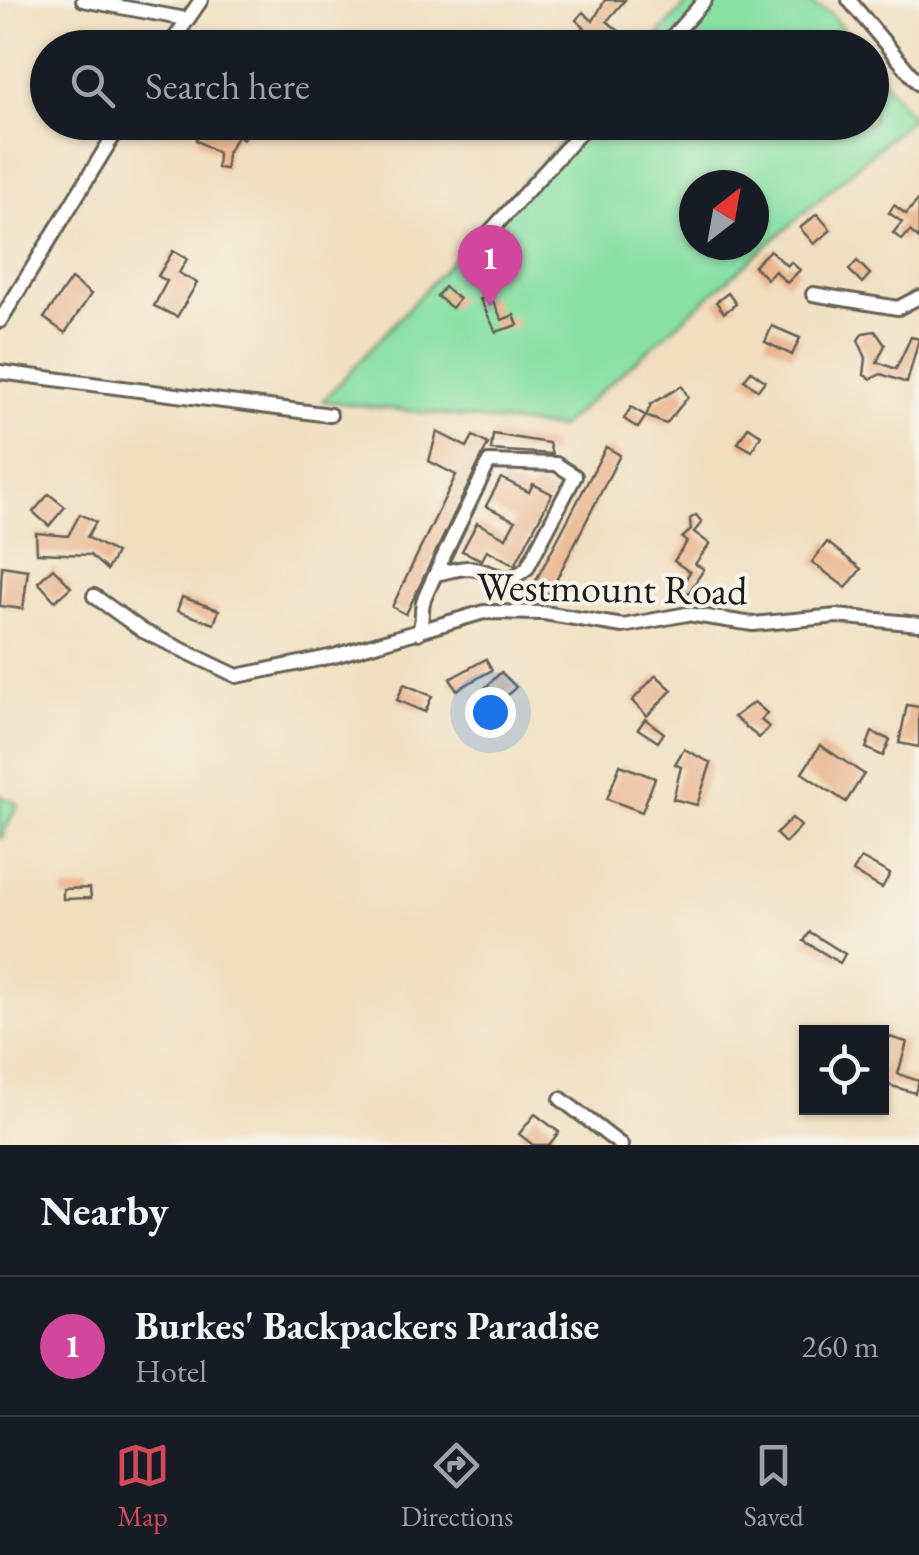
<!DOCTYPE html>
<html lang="en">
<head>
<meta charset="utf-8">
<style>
	:root { --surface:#171b24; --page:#242831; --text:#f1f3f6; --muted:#9ea1a6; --line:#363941; --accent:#d1495b }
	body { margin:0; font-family:"EB Garamond",serif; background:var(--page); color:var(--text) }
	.controls { position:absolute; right:30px; bottom:30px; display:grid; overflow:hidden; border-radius:0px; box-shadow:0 2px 8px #0004 }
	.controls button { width:90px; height:90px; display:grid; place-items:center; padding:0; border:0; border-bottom:2px solid var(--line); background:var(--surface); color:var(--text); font:50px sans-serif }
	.compass { position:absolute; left:679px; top:170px; width:90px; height:90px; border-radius:50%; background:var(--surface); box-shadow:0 2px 8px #0004; rotate:31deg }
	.you { position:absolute; left:490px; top:712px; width:35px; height:35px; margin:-25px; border:8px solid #fff; border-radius:50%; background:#1a73e8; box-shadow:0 0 0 15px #1a73e833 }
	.badge { display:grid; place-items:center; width:65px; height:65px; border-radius:50%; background:var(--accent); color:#fff; font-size:32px; font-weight:700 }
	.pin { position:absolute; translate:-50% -82px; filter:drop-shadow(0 2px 5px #0008) }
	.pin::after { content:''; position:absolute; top:52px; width:35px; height:30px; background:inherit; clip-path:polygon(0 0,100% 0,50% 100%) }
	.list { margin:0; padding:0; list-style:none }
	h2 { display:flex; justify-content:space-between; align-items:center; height:130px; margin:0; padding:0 40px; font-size:42px }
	h2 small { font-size:32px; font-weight:400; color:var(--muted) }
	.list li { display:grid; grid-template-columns:65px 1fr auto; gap:30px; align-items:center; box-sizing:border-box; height:140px; padding:0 40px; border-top:2px solid var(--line) }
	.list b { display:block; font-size:38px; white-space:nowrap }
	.list p { margin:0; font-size:32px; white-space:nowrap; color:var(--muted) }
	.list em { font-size:32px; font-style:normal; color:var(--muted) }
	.icon { flex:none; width:55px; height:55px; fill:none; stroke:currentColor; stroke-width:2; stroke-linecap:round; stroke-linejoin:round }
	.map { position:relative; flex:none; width:919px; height:1145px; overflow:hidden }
	.search { position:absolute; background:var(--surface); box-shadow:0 2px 8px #0004; left:30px; right:30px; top:30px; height:110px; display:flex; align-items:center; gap:25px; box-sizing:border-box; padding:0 35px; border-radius:55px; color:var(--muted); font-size:38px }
	.sheet { height:270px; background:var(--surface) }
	nav { display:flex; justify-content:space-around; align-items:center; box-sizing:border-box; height:140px; border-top:2px solid var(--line); background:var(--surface); font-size:28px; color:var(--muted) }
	nav a { display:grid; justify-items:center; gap:5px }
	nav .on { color:var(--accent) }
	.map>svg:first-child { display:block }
	.green { fill:#88e0a5; stroke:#527e60; stroke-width:2.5; fill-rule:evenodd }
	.building { fill:#eab58e }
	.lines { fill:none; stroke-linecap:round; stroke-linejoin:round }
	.minor-casing { stroke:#666055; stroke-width:18 }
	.minor { stroke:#fff; stroke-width:12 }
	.labels { text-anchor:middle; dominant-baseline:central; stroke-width:8; stroke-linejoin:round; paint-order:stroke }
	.street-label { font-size:40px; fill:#1c1c1c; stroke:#f7f3e8 }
</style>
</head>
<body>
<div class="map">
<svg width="919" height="1145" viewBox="0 0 919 1145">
	<rect width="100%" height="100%" fill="#f7f3e8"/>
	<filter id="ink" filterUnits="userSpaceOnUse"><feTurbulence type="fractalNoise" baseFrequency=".01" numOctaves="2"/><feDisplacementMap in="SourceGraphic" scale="20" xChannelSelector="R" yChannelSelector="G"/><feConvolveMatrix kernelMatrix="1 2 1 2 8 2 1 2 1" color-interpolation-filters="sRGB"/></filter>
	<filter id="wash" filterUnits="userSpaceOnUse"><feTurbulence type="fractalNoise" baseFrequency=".0048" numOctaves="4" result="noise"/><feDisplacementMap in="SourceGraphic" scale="40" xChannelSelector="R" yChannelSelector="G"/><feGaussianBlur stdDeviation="2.25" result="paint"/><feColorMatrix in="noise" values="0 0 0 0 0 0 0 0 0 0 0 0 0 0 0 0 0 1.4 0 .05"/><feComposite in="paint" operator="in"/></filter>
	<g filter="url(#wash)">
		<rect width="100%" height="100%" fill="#f0debf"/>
		<!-- green -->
		<g class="green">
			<polygon points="690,0 802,0 830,13 857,47 646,48"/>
			<path d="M872 66 912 118 559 428 323 401 578 123 872 122ZM694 185H754V245H694Z"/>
			<polygon points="0,795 18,804 0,840"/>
		</g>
		<g id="blocks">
			<!-- building -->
			<g class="building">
				<polygon points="605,0 625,0 607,21 631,41 623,48 613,48 608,42 595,48 590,42 595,38 576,20 583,12 593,21"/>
				<polygon points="206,122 251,125 243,139 238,135 227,153 226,169 217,168 218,153 196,140"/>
				<polygon points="919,199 919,239 910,231 902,240 893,233 902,222 889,213 894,205 906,214"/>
				<polygon points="817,214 831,230 814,244 800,228"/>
				<polygon points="770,250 787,266 791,262 800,270 787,283 775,271 767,279 754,266"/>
				<polygon points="173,251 187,259 179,273 197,283 177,317 154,306 167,281 158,276"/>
				<polygon points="857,261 870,274 862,283 849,270"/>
				<polygon points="71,279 91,294 65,333 44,318"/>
				<polygon points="444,287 459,299 452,308 437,296"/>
				<polygon points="728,293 736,304 724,313 716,302"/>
				<polygon points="490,295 502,320 514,315 518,325 496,332 480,299"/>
				<polygon points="772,326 800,338 792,355 765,342"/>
				<polygon points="875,331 885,345 877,362 896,369 911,337 919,339 907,383 881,374 871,379 864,375 866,358 858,340 863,333"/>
				<polygon points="751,371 765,381 758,390 744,380"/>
				<polygon points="682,386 688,397 666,424 646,416 651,404"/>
				<polygon points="631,407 646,416 638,428 624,419"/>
				<polygon points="748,427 761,435 752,451 738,443"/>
				<polygon points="437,432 467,447 473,436 488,444 406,614 392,607 456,475 429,461"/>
				<polygon points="493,434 549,443 552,454 491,450"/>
				<polygon points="606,447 620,455 549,594 533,586"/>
				<polygon points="501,478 529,492 533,484 552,494 515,565 487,550 482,560 462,551 477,523 506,538 515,521 486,506"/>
				<polygon points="49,494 65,507 49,526 33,512"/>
				<polygon points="80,514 96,522 87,537 116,553 107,570 90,555 37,553 36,533 68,536"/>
				<polygon points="696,515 702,522 694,532 710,544 695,564 704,569 688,594 680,588 690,572 674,561 687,542 682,538 691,530 690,519"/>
				<polygon points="827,542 861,569 846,588 812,562"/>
				<polygon points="2,566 28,570 23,609 0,606"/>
				<polygon points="53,568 71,587 55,601 38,582"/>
				<polygon points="182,597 219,610 214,624 177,611"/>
				<polygon points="486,659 492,670 457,690 450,679"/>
				<polygon points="501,672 516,687 491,712 476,697"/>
				<polygon points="656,675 672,690 647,716 632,701"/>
				<polygon points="404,684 432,696 425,712 397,700"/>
				<polygon points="754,702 767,713 761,720 769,727 759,738 734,717"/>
				<polygon points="907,705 919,707 919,747 899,743"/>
				<polygon points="645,719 664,733 658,742 638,729"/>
				<polygon points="872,732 890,740 883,756 866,748"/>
				<polygon points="820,745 864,774 846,802 802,773"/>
				<polygon points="684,749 711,763 697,805 673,799 681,767 675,764"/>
				<polygon points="620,765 655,778 642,812 607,799"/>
				<polygon points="792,818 801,826 785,843 776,834"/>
				<polygon points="861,858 890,874 882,888 853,872"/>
				<polygon points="90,888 91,898 63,899 63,889"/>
				<polygon points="810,932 845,954 840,963 804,941"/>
				<polygon points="886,1036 907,1042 898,1074 919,1081 915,1093 882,1083"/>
				<polygon points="535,1114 559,1132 549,1145 533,1145 519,1134"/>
			</g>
		</g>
	</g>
	<g filter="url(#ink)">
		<use href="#blocks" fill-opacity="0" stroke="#666055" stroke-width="2.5"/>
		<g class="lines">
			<defs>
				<g id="minor">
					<polyline points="83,0 186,19"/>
					<polyline points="849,0 919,84"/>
					<polyline points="168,48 201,0"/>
					<polyline points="662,48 705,0"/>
					<polyline points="466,258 590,122"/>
					<polyline points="813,294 898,308 919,297"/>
					<polyline points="0,321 122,122"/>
					<polyline points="0,372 330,415"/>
					<polyline points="94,596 143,631 237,676 334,656 484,612 544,613 623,626 687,614 753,624 837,616 919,624"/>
					<path d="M418 633C425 619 419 609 425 597 445 551 468 507 489 462L556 464 575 476 527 568C503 589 494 569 468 568 458 568 446 572 436 574"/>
					<polyline points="561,1099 621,1145"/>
				</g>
			</defs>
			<!-- minor casing -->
			<use href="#minor" class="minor-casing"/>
			<!-- minor -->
			<use href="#minor" class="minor"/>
		</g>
	</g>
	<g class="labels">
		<!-- street labels -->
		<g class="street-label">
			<text transform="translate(612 588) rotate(1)">Westmount Road</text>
		</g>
	</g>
</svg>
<div class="controls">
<button><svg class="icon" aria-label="locate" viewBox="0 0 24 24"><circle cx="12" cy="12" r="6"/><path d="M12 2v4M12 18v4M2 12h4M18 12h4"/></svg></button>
</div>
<svg class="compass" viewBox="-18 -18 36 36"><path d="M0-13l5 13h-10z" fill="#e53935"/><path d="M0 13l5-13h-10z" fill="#9ea1a6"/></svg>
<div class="you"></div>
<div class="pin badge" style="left:490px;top:307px;background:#d1479c">1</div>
<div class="search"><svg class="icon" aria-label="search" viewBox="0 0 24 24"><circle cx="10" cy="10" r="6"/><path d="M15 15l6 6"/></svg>Search here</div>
</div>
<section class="sheet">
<h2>Nearby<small></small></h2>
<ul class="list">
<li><span class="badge" style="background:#d1479c">1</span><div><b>Burkes' Backpackers Paradise</b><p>Hotel</p></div><em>260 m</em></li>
</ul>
</section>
<nav>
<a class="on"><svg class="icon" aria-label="map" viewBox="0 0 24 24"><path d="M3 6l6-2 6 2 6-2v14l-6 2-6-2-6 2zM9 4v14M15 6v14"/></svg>Map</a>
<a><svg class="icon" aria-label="directions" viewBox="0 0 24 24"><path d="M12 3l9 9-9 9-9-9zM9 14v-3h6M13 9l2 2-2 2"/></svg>Directions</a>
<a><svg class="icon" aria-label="saved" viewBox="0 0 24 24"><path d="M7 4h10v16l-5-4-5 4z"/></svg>Saved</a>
</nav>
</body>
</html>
